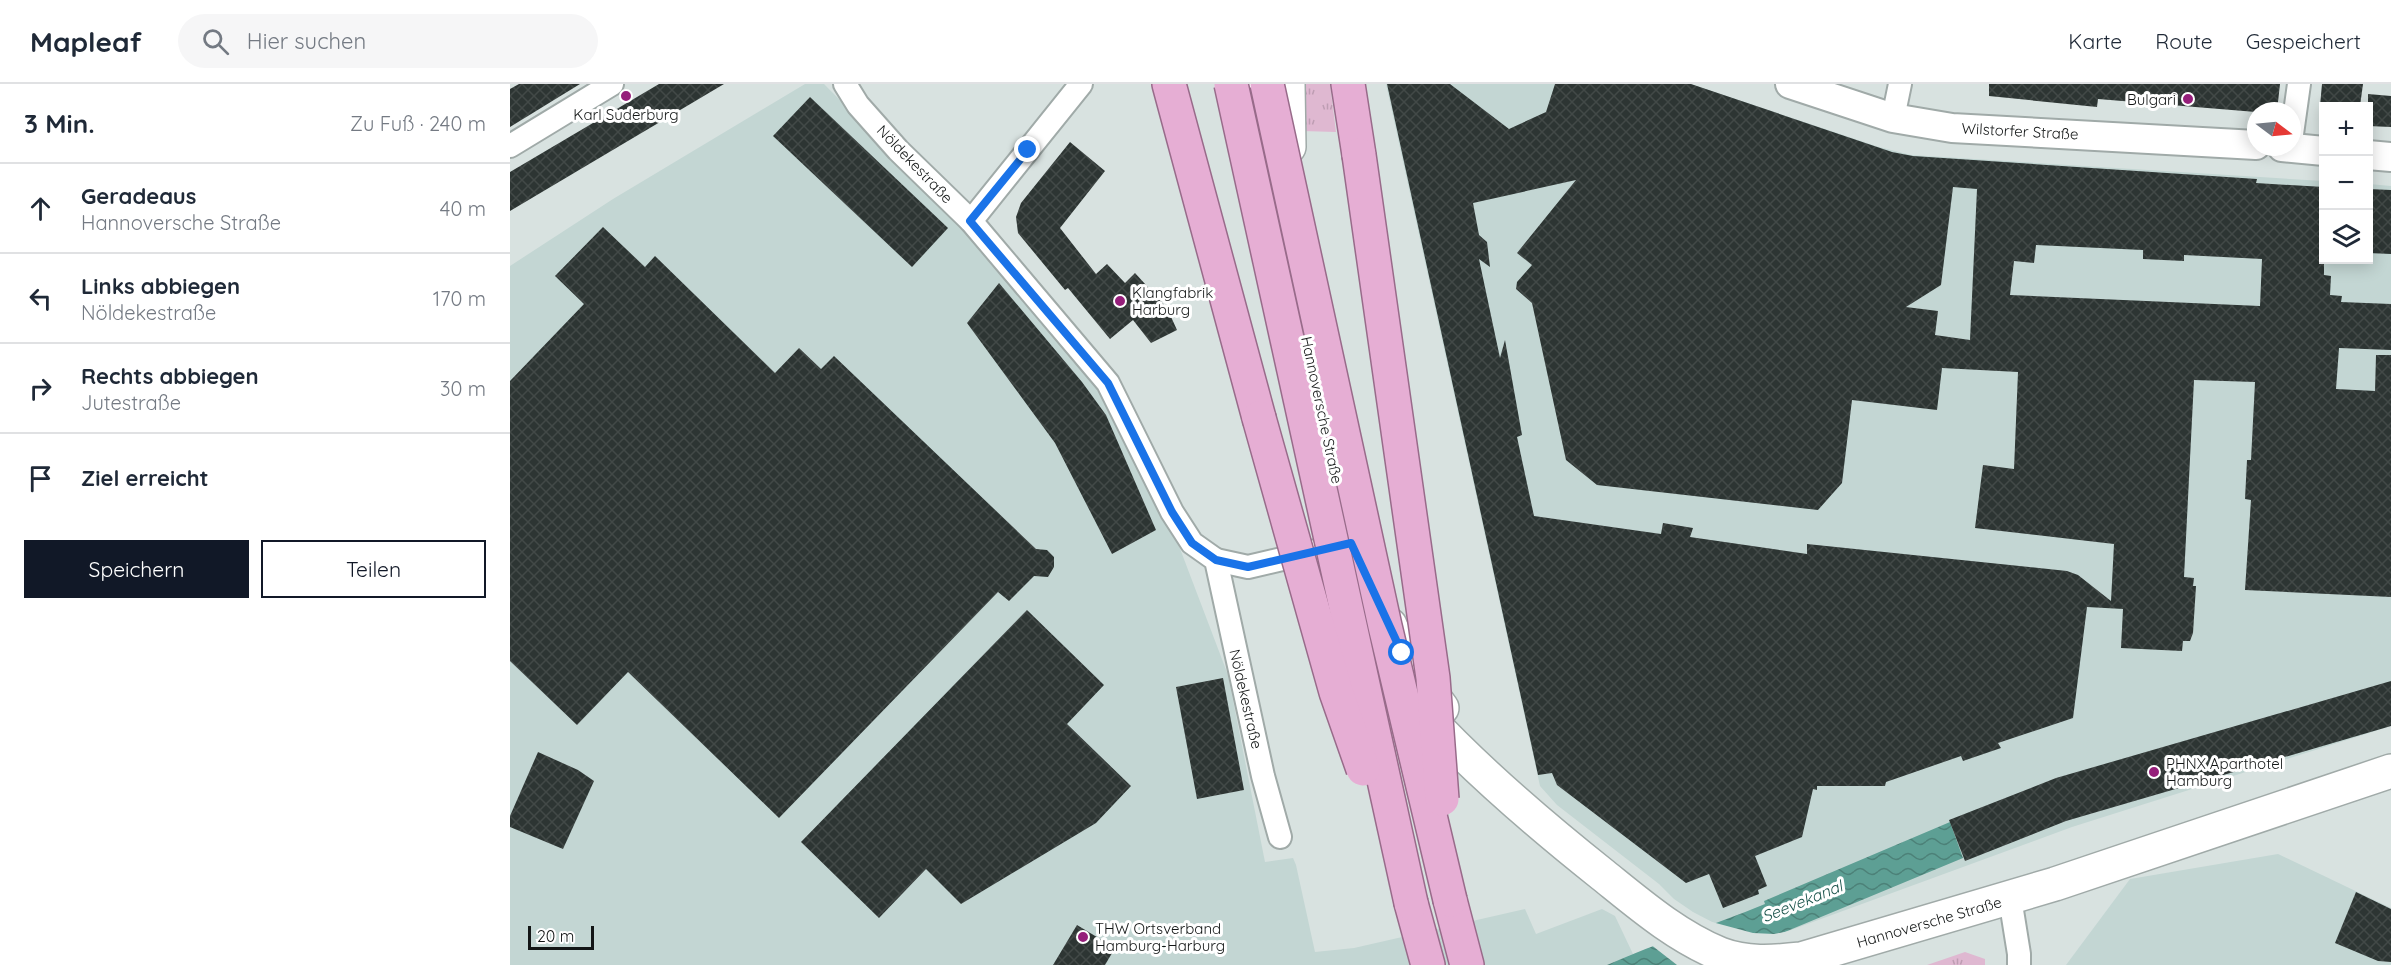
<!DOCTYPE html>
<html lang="de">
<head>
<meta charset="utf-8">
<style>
	:root { --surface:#fff; --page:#f6f6f7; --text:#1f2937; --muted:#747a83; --line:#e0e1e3; --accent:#111827 }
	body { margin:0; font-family:Quicksand,sans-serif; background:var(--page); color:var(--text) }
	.controls { position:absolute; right:18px; top:18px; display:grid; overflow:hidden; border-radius:0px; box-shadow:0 3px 15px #0003 }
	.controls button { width:54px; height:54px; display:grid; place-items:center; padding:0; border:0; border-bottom:2px solid var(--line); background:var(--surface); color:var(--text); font:30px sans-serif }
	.compass { position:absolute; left:1737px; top:18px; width:54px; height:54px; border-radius:50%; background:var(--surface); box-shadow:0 3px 15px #0003; rotate:106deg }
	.scale { position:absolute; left:18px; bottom:15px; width:66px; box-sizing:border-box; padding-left:6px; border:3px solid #131616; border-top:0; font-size:16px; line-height:21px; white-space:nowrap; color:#131616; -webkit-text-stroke:4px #fff; paint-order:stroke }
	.stop { position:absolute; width:18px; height:18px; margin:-14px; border:4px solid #1a73e8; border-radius:50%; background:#fff }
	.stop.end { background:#1a73e8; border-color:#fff; box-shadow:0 2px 6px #0008 }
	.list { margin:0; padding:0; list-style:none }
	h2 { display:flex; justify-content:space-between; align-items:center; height:78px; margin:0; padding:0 24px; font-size:26px }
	h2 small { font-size:20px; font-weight:400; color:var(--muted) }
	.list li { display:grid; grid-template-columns:39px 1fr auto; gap:18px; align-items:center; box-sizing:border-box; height:90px; padding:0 24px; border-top:2px solid var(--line) }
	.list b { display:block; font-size:22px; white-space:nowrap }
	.list p { margin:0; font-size:20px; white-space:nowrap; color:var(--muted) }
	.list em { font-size:20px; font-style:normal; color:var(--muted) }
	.actions { display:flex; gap:12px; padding:18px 24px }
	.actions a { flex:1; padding:14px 0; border:2px solid var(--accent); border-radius:0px; text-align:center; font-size:21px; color:var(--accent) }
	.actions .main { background:var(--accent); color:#fff }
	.icon { flex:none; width:33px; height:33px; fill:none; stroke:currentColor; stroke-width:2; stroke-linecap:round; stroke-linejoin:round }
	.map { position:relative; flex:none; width:1881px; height:881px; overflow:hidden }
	header { display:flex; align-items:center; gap:36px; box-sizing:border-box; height:84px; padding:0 30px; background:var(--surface); border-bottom:2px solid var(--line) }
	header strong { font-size:28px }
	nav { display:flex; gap:33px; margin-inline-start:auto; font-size:21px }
	.search { width:420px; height:54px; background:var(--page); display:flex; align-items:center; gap:15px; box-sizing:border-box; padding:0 21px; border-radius:33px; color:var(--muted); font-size:22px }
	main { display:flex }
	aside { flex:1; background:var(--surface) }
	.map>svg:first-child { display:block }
	.built { fill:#c3d6d3 }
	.grass { fill:url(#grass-tufts) }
	.water { fill:url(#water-waves) }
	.pier { fill:#d8e2e0 }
	.building { fill:url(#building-cross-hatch); fill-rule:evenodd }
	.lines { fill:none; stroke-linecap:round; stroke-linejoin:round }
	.minor-casing { stroke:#a0aaa8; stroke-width:26 }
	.tertiary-casing { stroke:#a0aaa8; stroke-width:32 }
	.secondary-casing { stroke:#a0aaa8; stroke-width:36 }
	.trunk-casing { stroke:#986b8a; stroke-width:36 }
	.minor { stroke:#fff; stroke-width:22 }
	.tertiary { stroke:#fff; stroke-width:28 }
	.secondary { stroke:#fff; stroke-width:33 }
	.trunk { stroke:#e6aed4; stroke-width:33 }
	.trunk-bridge-casing { stroke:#986b8a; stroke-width:36; stroke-linecap:butt }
	.trunk-bridge { stroke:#e6aed4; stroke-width:33 }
	.route { stroke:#1a73e8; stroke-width:8 }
	.poi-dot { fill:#951e7a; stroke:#fff; stroke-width:2 }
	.labels { text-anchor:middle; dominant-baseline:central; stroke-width:6; stroke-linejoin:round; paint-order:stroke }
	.poi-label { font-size:15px; fill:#131616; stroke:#fff; text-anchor:start }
	.street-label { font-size:15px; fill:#131616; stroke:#fff }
	.water-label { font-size:16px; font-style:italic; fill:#1b544c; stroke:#fff }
</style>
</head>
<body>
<header>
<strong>Mapleaf</strong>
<div class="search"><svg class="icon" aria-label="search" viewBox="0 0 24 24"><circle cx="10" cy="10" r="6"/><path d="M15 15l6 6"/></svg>Hier suchen</div>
<nav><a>Karte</a><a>Route</a><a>Gespeichert</a></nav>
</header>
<main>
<aside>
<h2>3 Min.<small>Zu Fuß · 240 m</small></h2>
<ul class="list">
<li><svg class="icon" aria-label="ahead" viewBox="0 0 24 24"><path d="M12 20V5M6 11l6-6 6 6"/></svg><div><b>Geradeaus</b><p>Hannoversche Straße</p></div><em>40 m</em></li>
<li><svg class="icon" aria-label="left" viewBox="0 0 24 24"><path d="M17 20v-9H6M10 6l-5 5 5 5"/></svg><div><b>Links abbiegen</b><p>Nöldekestraße</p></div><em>170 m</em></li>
<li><svg class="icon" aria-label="right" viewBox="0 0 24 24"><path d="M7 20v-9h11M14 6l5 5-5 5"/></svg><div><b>Rechts abbiegen</b><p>Jutestraße</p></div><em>30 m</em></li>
<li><svg class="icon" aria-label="arrive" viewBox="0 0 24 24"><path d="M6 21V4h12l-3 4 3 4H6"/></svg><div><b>Ziel erreicht</b></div></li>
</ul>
<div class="actions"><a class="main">Speichern</a><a>Teilen</a></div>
</aside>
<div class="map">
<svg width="1881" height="881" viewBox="0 0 1881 881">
	<defs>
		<pattern id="grass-tufts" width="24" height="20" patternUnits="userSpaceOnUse" patternTransform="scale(1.5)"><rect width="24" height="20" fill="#dfb8d1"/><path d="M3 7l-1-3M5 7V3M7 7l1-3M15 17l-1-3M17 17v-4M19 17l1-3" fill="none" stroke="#be9db3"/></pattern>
		<pattern id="water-waves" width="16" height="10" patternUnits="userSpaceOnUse" patternTransform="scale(1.5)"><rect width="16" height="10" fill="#5d9f94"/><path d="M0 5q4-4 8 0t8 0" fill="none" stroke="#4c8178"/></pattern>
		<pattern id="building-cross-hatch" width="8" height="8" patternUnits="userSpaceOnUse" patternTransform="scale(1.5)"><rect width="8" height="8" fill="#2d3533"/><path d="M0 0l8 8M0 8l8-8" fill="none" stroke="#424947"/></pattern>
	</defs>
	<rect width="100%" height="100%" fill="#d8e2e0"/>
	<!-- built -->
	<g class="built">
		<polygon points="295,0 314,0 434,121 514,213 592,312 669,462 718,591 755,778 783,774 786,781 805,868 844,864 1015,825 1026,850 1092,825 1105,832 1123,870 1097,881 0,881 0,182 103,115"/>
		<polygon points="876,0 1181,0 1369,63 1401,71 1813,97 1814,176 1858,176 1859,100 1881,102 1881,642 1562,743 1270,850 1228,846 1206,840 1183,828 1164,815 1149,800 1047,721 1030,702"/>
		<polygon points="1768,770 1881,824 1881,881 1556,881 1620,795"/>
	</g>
	<!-- grass -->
	<g class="grass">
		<polygon points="791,0 820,0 826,48 792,47"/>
		<polygon points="1455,868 1475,875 1475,881 1417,881"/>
	</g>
	<!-- water -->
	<path class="water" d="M1440 738 1453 774 1270 850 1184 881H1097C1149 858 1202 842 1255 820L1254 817Z"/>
	<!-- pier -->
	<polygon class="pier" points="1202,838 1243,849 1264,850 1285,846 1193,881 1167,881 1140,860"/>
	<!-- building -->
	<g class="building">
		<polygon points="9,0 70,0 0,43 0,5"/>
		<polygon points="149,0 214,0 0,127 0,88"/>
		<path d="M877 0H940L999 45 1036 28 1045 0H1181L1382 68 1403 72 1747 95 1746 99 1814 103V191L1821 192 1820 211 1832 212 1831 218 1881 220V266L1829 264 1826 305 1865 307 1866 271H1881V513L1735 506 1741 416 1735 415 1737 376H1741L1745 298 1684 296 1674 493 1684 494 1683 502H1686L1683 549 1680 557H1673L1672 567 1611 564 1613 525 1577 523 1563 634 1488 659 1491 664 1453 677 1451 672 1376 698 1375 702H1307V706L1303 705 1292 753 1245 772 1257 802 1248 806 1249 810 1213 824 1199 790 1176 799 1047 701 1042 689 1028 691ZM1066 96 1007 169 1022 181 1007 198 1006 205 1022 219 1056 376 1087 401 1308 426 1332 399 1342 316 1427 326 1432 284 1508 288 1504 385 1473 381 1465 444 1604 460 1601 517 1568 491 1557 487 1297 460V470L1180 453 1183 444 1153 439 1151 450 1024 432 1007 353 1012 351 995 256 990 274 969 175 980 183 977 158 969 151 963 119ZM1443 103 1467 105 1460 256 1425 251 1428 227 1396 223 1431 201ZM1526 161 1633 166V175L1674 177V171L1752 175 1750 222 1500 211 1504 177 1524 179Z"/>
		<polygon points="1479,0 1770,0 1767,27 1746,28 1588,15 1587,23 1479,12"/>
		<polygon points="1812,0 1853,0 1850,22 1810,22"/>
		<polygon points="1858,10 1881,12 1881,43 1858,42"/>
		<polygon points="300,13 438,144 402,183 263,52"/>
		<polygon points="560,58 595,87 550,144 586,190 597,180 615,199 625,189 657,224 667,246 641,259 623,236 600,255 558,204 555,206 508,149 506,133 511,119"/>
		<polygon points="1858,105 1881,106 1881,170 1858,169"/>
		<polygon points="93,143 135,183 145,172 265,289 289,264 311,285 324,272 526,465 537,466 544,473 544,483 538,493 524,492 499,517 488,508 269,734 118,588 67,641 0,577 0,297 74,220 45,192"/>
		<polygon points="489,199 572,298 596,331 646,446 602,470 545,359 457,239"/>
		<polygon points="517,526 594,601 557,640 621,702 586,739 451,820 416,785 369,834 291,758"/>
		<polygon points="713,594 734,706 687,715 666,603"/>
		<polygon points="1881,597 1881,642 1556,737 1455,777 1439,736 1546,694"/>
		<polygon points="28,668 68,686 84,697 53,765 0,743 0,732"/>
		<polygon points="1846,808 1881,825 1881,878 1868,877 1825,859"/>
		<polygon points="567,841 605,864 595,881 543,881"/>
	</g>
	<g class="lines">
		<defs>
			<g id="minor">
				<polyline points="335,0 348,21 388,66 461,137 598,299 662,428 682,459 706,476 753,692 770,753"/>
				<polyline points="1383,34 1390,0"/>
				<polyline points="1782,50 1789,0"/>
				<polyline points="0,62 102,0"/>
				<polyline points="461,137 571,0"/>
				<polyline points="706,476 738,483 836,460"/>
				<polyline points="1500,814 1509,870 1509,881"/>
			</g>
			<g id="tertiary">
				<polyline points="1280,0 1383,34 1442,44 1746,61"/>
				<polyline points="1772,63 1814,67"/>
				<polyline points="1858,71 1881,73"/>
			</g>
			<g id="secondary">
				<polyline points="740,0 754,83 788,215"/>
				<polyline points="778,0 779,63"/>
				<polyline points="880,541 892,569 932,624"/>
				<path d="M914 630C969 689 1030 741 1093 791 1129 820 1166 852 1210 870 1236 880 1263 878 1291 875L1545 800 1881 687"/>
			</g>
			<g id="trunk">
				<polyline points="659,0 749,334"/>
				<polyline points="838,0 849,71"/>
				<polyline points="940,816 957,881"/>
				<polyline points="901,819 918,881"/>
			</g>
		</defs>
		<!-- minor casing -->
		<use href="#minor" class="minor-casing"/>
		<!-- tertiary casing -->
		<use href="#tertiary" class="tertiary-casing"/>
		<!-- secondary casing -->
		<use href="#secondary" class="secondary-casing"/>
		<!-- trunk casing -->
		<use href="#trunk" class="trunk-casing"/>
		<!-- minor -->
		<use href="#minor" class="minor"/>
		<!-- tertiary -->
		<use href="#tertiary" class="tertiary"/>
		<!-- secondary -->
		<use href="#secondary" class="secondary"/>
		<!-- trunk -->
		<use href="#trunk" class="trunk"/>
		<defs>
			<g id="trunk-bridge">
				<polyline points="721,0 901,819"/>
				<polyline points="757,0 875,542 940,816"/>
				<polyline points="849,71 923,594 932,715"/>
				<polyline points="749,334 826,608 853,685"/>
			</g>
		</defs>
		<!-- trunk-bridge casing -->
		<use href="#trunk-bridge" class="trunk-bridge-casing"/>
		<!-- trunk-bridge -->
		<use href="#trunk-bridge" class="trunk-bridge"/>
	</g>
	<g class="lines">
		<!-- route -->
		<polyline class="route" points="518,66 460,137 598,299 662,428 682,459 706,476 738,483 841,459 892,569"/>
	</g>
	<!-- markers -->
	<g class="poi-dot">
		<circle cx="116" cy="12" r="6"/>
		<circle cx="1678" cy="15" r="6"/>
		<circle cx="610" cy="217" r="6"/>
		<circle cx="1644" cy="688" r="6"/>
		<circle cx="573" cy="853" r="6"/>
	</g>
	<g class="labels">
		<!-- poi labels -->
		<g class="poi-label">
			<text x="1666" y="15" text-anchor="end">Bulgari</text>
			<text x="116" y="30" text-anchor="middle">Karl Suderburg</text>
			<text x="622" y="208">Klangfabrik<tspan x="622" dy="17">Harburg</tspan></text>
			<text x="1656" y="679">PHNX Aparthotel<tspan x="1656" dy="17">Hamburg</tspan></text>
			<text x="585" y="844">THW Ortsverband<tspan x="585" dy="17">Hamburg-Harburg</tspan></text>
		</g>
		<!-- street labels -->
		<g class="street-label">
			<text transform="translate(1510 47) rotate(3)">Wilstorfer Straße</text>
			<text transform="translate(405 80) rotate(46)">Nöldekestraße</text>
			<text transform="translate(812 326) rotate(78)">Hannoversche Straße</text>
			<text transform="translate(736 615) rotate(77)">Nöldekestraße</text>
			<text transform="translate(1419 838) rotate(-16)">Hannoversche Straße</text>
		</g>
		<!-- water labels -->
		<g class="water-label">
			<text transform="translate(1292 817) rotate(-22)">Seevekanal</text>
		</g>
	</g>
</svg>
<div class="controls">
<button>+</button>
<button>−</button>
<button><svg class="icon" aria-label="layers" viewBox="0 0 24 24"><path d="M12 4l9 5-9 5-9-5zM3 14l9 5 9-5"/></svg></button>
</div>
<svg class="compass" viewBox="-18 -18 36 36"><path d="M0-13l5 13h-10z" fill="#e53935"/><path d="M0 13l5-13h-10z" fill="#747a83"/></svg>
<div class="scale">20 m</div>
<div class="stop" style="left:892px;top:569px"></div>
<div class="stop end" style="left:518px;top:66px"></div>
</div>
</main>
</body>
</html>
